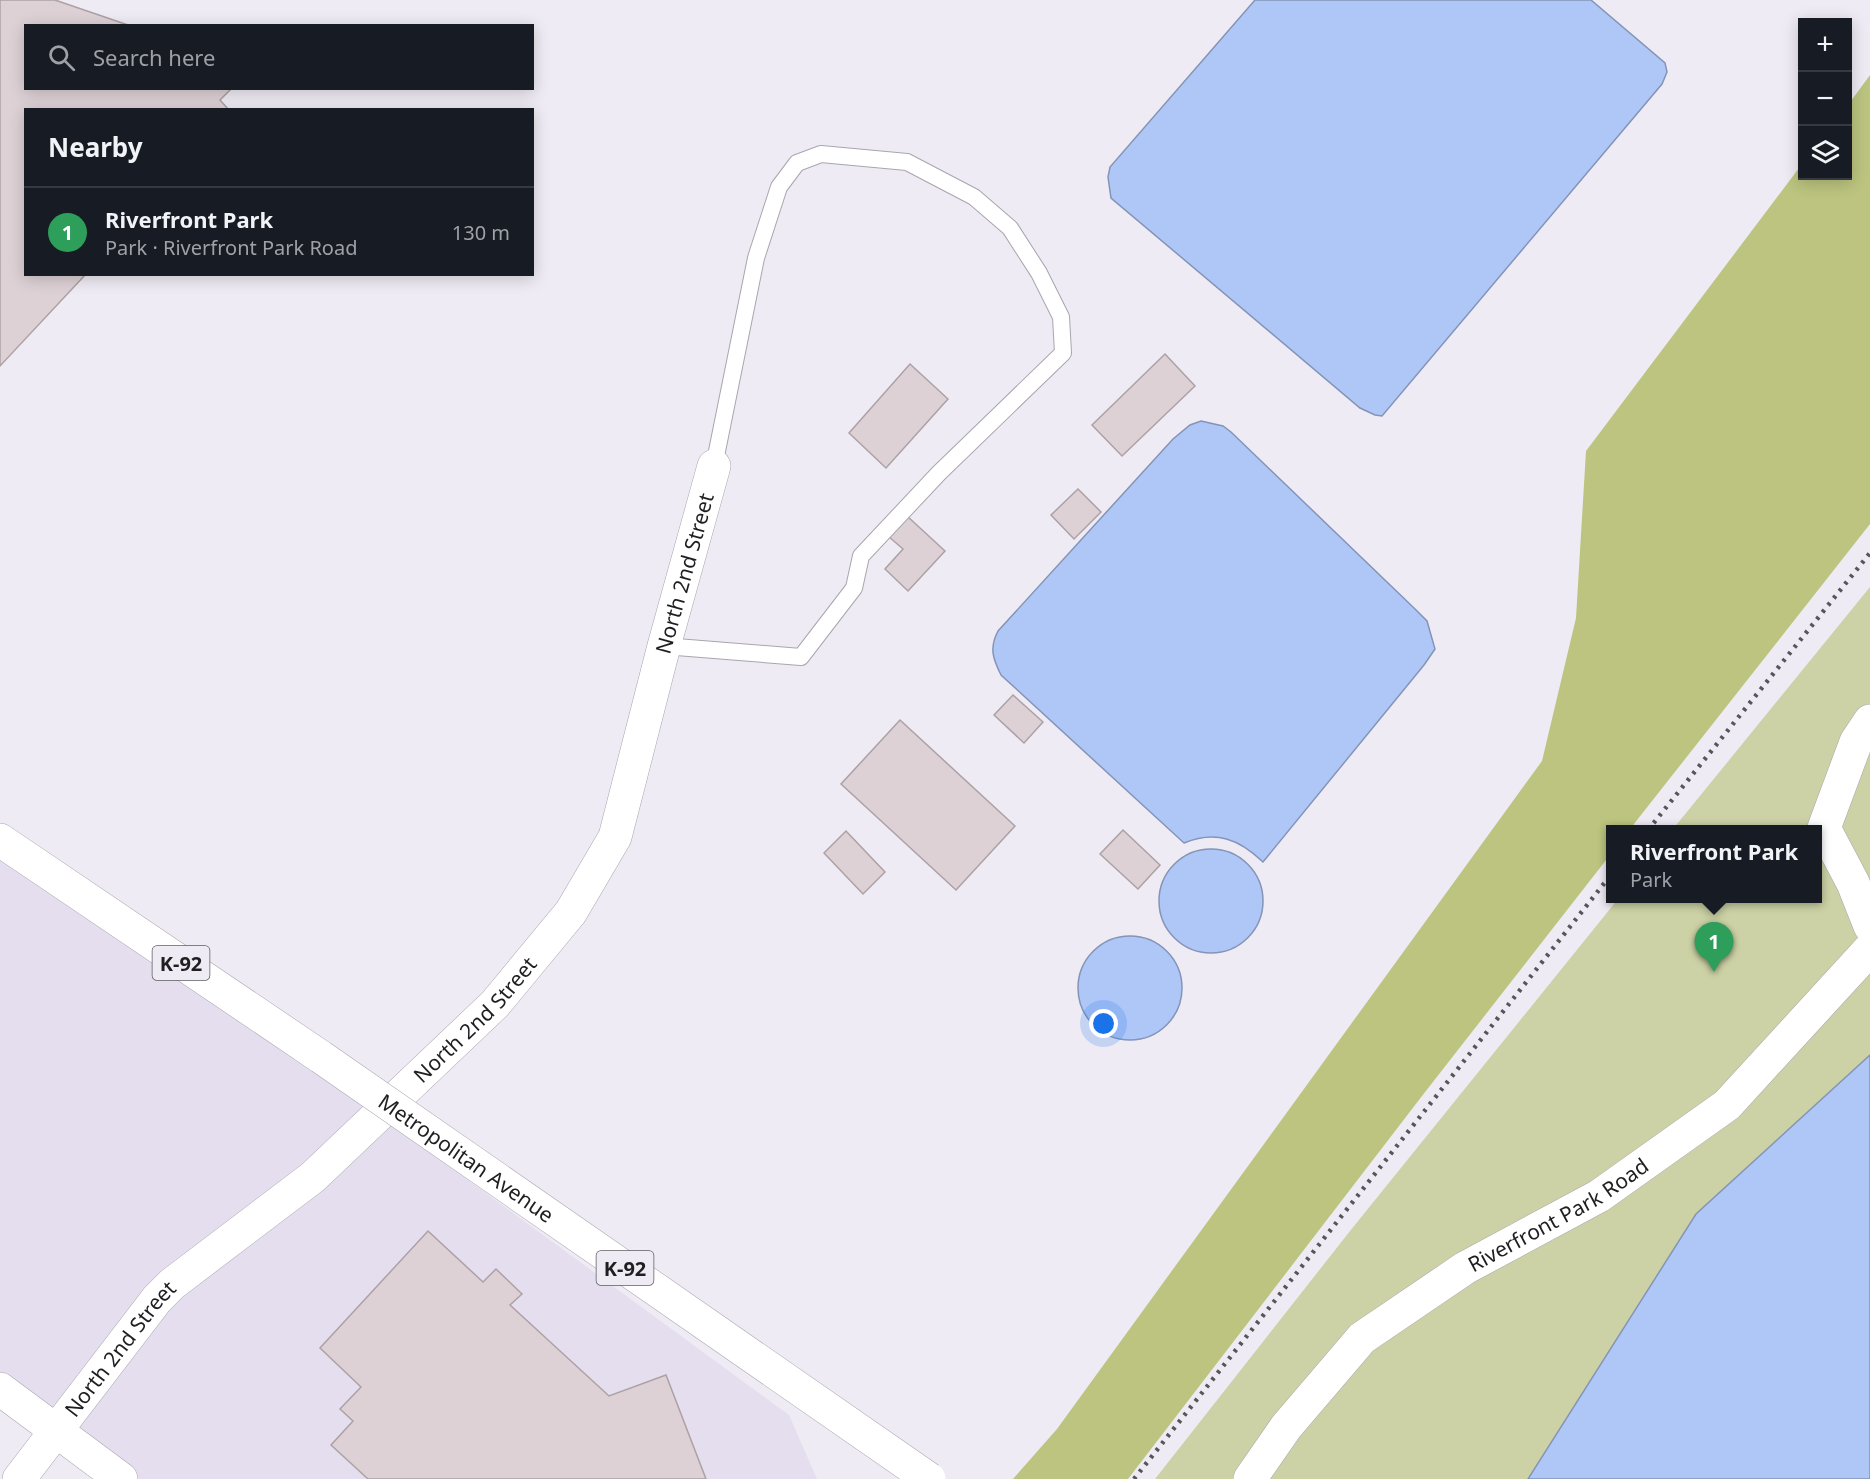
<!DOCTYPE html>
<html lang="en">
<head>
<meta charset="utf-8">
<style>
	:root { --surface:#171b24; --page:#242831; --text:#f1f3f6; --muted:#9ea1a6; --line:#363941; --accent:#505cd2 }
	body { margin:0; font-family:"Noto Sans",sans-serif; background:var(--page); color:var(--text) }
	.controls { position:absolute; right:18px; top:18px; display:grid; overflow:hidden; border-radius:0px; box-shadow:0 3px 15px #0003 }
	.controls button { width:54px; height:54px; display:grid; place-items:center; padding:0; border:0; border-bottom:2px solid var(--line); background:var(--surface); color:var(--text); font:30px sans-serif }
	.you { position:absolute; left:1104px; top:1024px; width:21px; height:21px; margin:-15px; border:4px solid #fff; border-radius:50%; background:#1a73e8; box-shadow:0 0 0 9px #1a73e833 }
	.badge { display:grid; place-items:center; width:39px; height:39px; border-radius:50%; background:var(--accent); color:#fff; font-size:20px; font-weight:700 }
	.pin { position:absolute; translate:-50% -50px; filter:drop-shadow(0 2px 3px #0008) }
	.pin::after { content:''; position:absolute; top:32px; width:21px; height:18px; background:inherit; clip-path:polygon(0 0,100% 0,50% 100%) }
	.popup { position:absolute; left:1606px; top:825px; width:216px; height:78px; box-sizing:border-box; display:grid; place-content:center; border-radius:0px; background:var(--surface); filter:drop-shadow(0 2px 4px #0005); font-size:20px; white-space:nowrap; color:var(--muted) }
	.popup b { font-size:22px; color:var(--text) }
	.popup::after { content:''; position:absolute; left:50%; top:100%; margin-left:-12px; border:12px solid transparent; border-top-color:var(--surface) }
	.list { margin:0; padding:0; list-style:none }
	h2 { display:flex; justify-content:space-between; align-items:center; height:78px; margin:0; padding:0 24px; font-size:26px }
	h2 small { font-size:20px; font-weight:400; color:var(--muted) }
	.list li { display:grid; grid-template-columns:39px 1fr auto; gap:18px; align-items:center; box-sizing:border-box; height:90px; padding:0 24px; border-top:2px solid var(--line) }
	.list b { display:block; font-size:22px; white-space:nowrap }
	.list p { margin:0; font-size:20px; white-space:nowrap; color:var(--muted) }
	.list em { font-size:20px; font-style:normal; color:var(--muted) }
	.icon { flex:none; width:33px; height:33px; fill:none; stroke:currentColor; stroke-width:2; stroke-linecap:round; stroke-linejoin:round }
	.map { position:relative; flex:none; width:1870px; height:1479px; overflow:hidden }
	.search { position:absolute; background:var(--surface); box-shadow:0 3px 15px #0003; left:24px; top:24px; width:510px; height:66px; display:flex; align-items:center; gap:15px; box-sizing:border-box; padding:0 21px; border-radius:0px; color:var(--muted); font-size:22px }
	.panel { position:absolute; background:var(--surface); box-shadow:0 3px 15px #0003; left:24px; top:108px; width:510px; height:168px; border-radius:0px }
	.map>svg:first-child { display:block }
	.built { fill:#e5deee }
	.green { fill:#ccd2a5 }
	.forest { fill:#bcc47f }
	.water { fill:#afc7f7; stroke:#8494b7; stroke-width:1.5 }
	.building { fill:#ddd1d5; stroke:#aca1a5; stroke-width:1.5 }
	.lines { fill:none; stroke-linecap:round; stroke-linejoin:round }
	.service-casing { stroke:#a9a5ae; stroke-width:18 }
	.minor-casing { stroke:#a9a5ae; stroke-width:34 }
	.primary-casing { stroke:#a9a5ae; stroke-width:34 }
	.service { stroke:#fff; stroke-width:16 }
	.minor { stroke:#fff; stroke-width:33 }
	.primary { stroke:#fff; stroke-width:33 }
	.rail { stroke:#575559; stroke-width:4.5; stroke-dasharray:3 6; stroke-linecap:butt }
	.primary-bridge-casing { stroke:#a9a5ae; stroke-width:34; stroke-linecap:butt }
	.primary-bridge { stroke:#fff; stroke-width:33 }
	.labels { text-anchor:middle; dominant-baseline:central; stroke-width:6; stroke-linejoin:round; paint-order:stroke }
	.shield { fill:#efebf4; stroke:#5d5c60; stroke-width:1.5 }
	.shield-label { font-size:20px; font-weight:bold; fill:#1f1e21 }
	.street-label { font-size:21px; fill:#1f1e21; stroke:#efebf4 }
</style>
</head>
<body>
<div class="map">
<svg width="1870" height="1479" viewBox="0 0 1870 1479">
	<rect width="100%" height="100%" fill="#efebf4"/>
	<!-- built -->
	<polygon class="built" points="0,840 42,868 789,1415 817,1479 121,1479 0,1389"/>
	<!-- green -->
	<polygon class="green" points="1870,587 1870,1055 1696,1214 1528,1479 1155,1479 1350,1231 1618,899 1818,898 1818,830 1673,829"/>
	<!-- forest -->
	<polygon class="forest" points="1870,75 1870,524 1630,829 1610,830 1610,855 1422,1096 1128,1479 1013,1479 1057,1429 1542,761 1576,618 1586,451 1802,164 1802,176 1848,176 1848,105"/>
	<!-- water -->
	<g class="water">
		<polygon points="1255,0 1591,0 1665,63 1667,72 1662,84 1382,416 1375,415 1360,408 1111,198 1108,177 1110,167"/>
		<path d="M1201 421 1223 426 1231 432 1414 608 1427 621 1435 649 1424 665 1263 862C1239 839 1216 830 1184 843L1001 675C993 659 989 648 998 631L1173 439 1190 425Z"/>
		<circle cx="1211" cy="901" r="52"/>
		<circle cx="1130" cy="988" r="52"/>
		<polygon points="1870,1055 1870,1479 1528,1479 1696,1214"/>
	</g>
	<!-- building -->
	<g class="building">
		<polygon points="0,0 55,0 131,26 26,26 26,88 232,88 220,100 229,110 26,110 26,274 86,274 0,366"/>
		<polygon points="1165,354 1195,386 1122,456 1092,425"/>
		<polygon points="910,364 948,399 886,468 849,433"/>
		<polygon points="1078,489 1101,512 1074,539 1051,515"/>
		<polygon points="907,516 945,551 908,591 885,569 903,549 888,536"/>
		<polygon points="1013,695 1043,722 1024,743 994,715"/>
		<polygon points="900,720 1015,826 956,890 841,784"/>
		<polygon points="1123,830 1160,865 1138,889 1100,854"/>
		<polygon points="846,831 885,872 863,894 824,853"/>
		<polygon points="428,1231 483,1282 496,1269 522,1294 510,1305 609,1396 666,1375 706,1479 368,1479 331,1445 353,1421 340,1409 361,1387 320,1348"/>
	</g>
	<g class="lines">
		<defs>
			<polyline id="service" points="664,646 801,657 854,588 861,556 939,473 1063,353 1061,317 1039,273 1010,228 974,197 907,162 821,154 797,163 779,187 756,258 714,466"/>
			<g id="minor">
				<polyline points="1870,721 1856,742 1824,828 1853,883 1870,926"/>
				<polyline points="0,1389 121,1479"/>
				<path id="s1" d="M19 1479 157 1299 172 1284 313 1177 495 1004 571 912 615 837 664 646 714 466"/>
				<path id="s2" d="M1250 1479 1286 1427 1362 1338 1465 1268 1599 1196 1727 1105 1870 949"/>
			</g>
			<polyline id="primary" points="0,840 321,1057"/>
		</defs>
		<!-- service casing -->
		<use href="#service" class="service-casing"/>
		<!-- minor casing -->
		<use href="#minor" class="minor-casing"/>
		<!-- primary casing -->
		<use href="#primary" class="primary-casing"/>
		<!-- service -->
		<use href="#service" class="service"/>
		<!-- minor -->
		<use href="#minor" class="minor"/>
		<!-- primary -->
		<use href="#primary" class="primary"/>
		<!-- rail -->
		<g class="rail">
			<polyline points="1648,830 1870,553"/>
			<polyline points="1134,1479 1610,876"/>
		</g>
		<defs>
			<g id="primary-bridge">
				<path id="s3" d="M321 1057 929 1479"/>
			</g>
		</defs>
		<!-- primary-bridge casing -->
		<use href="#primary-bridge" class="primary-bridge-casing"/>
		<!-- primary-bridge -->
		<use href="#primary-bridge" class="primary-bridge"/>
	</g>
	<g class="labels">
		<!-- shield labels -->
		<g class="shield">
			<rect x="152.5" y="946" width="57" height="34" rx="4.5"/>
			<rect x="596.5" y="1251" width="57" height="34" rx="4.5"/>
		</g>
		<g class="shield-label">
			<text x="181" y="963">K-92</text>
			<text x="625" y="1268">K-92</text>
		</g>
		<!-- street labels -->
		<g class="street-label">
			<text stroke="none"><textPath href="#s1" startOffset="1155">North 2nd Street</textPath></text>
			<text stroke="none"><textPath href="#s1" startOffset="651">North 2nd Street</textPath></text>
			<text stroke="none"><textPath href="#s3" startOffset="177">Metropolitan Avenue</textPath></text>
			<text stroke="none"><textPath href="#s2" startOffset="412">Riverfront Park Road</textPath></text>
			<text stroke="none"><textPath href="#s1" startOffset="165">North 2nd Street</textPath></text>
		</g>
	</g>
</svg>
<div class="controls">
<button>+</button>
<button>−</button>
<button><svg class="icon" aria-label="layers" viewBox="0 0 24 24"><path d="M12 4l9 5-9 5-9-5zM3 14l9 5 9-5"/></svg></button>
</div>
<div class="you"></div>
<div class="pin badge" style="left:1714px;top:972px;background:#2e9e5b">1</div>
<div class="popup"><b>Riverfront Park</b>Park</div>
<div class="search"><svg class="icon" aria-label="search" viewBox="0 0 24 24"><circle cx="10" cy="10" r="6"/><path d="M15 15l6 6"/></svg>Search here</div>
<section class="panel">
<h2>Nearby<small></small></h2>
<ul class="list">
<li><span class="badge" style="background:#2e9e5b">1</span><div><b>Riverfront Park</b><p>Park · Riverfront Park Road</p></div><em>130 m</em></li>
</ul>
</section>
</div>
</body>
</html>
